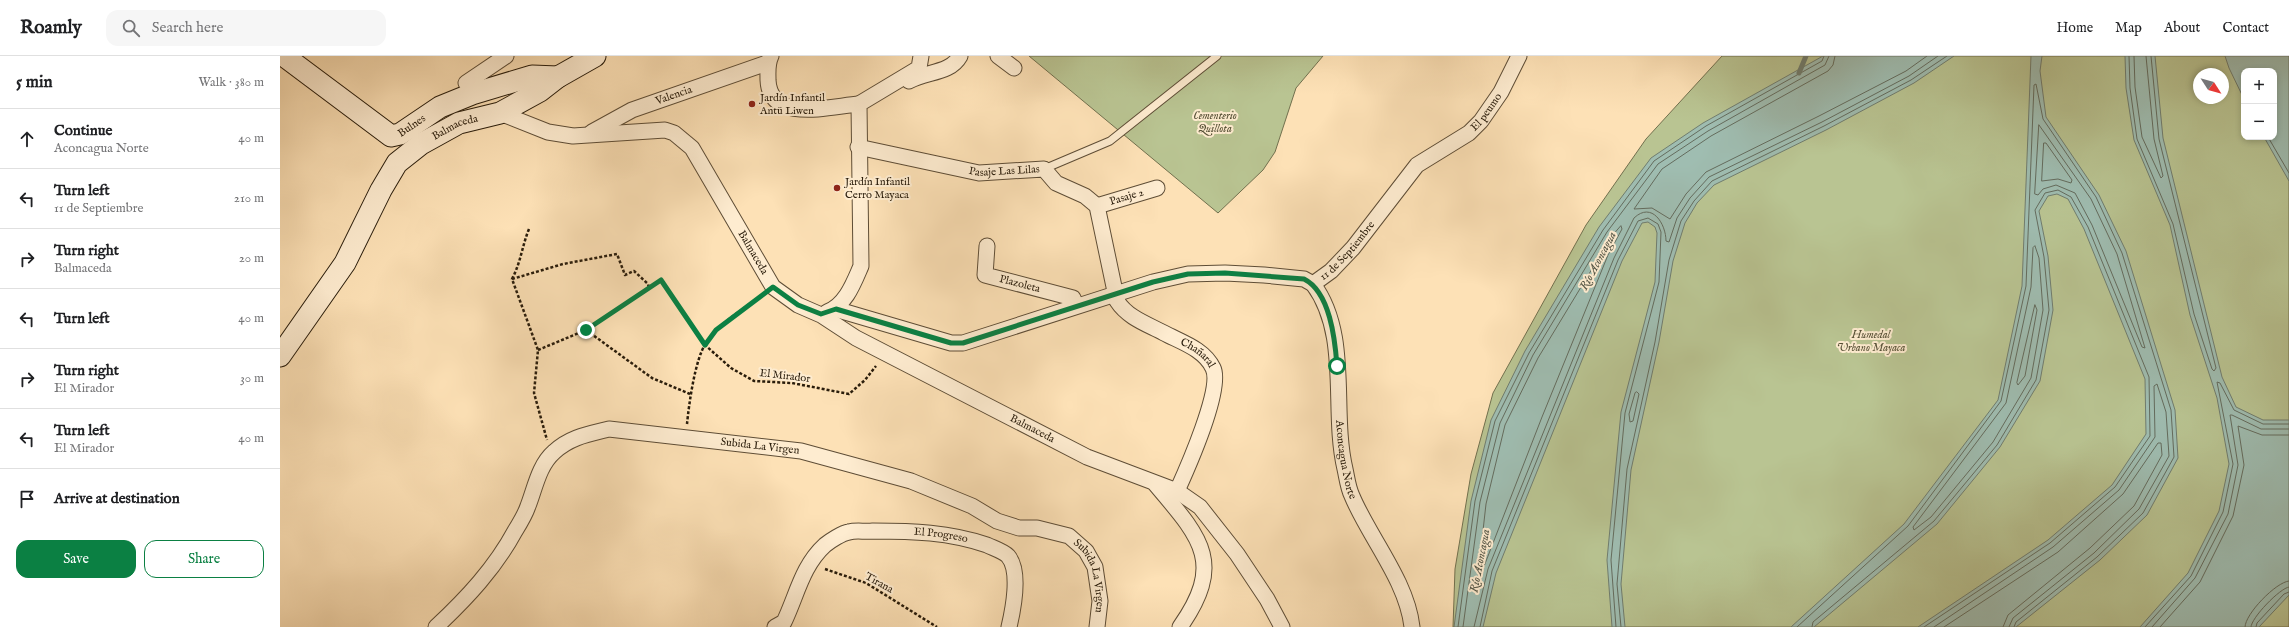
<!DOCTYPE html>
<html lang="en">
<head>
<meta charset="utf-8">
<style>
	:root { --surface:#fff; --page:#f6f6f6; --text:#202124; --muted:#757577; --line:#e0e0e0; --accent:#0b8043 }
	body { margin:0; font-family:"IM FELL English",serif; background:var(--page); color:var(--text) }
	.controls { position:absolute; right:12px; top:12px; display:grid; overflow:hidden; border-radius:8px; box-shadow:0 2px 6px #0003 }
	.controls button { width:36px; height:36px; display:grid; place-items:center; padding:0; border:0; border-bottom:1px solid var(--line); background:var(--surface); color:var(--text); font:20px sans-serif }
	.compass { position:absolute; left:1913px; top:12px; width:36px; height:36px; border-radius:50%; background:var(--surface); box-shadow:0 2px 6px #0003; rotate:126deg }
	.stop { position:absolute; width:12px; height:12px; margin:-9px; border:3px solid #0b8043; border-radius:50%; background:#fff }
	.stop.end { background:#0b8043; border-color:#fff; box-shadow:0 1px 4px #0008 }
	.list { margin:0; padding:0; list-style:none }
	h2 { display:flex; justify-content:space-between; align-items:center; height:52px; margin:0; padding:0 16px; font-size:17px }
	h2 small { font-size:13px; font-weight:400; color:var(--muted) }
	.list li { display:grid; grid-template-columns:26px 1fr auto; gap:12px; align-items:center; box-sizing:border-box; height:60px; padding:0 16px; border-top:1px solid var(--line) }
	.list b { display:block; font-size:15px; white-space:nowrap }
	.list p { margin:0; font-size:13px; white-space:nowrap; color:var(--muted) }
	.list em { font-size:13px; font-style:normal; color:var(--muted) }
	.actions { display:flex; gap:8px; padding:12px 16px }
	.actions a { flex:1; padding:9px 0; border:1px solid var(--accent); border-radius:12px; text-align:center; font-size:14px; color:var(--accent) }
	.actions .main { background:var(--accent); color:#fff }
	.icon { flex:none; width:22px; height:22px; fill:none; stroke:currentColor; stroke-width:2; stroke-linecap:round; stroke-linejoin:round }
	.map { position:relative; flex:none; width:2009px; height:571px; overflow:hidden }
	header { display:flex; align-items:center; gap:24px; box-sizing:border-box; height:56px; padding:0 20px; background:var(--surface); border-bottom:1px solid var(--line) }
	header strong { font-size:19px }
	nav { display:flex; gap:22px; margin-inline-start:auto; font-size:14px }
	.search { width:280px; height:36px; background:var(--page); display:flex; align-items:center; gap:10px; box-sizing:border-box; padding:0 14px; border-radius:12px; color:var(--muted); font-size:15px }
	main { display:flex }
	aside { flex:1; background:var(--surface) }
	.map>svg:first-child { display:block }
	.green { fill:#b9c492; stroke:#71704e; fill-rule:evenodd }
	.water { fill:#9fbdb1; stroke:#707d6f }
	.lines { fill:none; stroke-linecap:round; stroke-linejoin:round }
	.shore { stroke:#646c5e; stroke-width:1 }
	.stream { stroke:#707d6f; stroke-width:5 }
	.lane-casing { stroke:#5e4d36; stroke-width:9 }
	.street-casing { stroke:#5e4d36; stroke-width:17 }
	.secondary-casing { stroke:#291c0b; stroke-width:23 }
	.path { stroke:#291c0b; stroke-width:2.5; stroke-dasharray:3 2; stroke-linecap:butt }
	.lane { stroke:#feecd0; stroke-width:7 }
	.street { stroke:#feecd0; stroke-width:15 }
	.secondary { stroke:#feecd0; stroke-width:21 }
	.route { stroke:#0b8043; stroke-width:5 }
	.poi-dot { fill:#8f2418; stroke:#feecd0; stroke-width:1.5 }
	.labels { text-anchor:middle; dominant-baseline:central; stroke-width:4; stroke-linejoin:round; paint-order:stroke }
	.street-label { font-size:11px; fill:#291c0b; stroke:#feecd0 }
	.poi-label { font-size:11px; fill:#291c0b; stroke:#feecd0; text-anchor:start }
	.park-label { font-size:11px; font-style:italic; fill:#544e34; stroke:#feecd0 }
	.water-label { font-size:12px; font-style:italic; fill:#525445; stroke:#feecd0 }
</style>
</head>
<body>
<header>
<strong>Roamly</strong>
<div class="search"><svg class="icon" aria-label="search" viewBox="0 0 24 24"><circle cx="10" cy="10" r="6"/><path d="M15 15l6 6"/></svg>Search here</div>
<nav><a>Home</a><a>Map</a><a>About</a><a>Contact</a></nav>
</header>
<main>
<aside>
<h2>5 min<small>Walk · 380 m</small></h2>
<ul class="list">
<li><svg class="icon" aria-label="ahead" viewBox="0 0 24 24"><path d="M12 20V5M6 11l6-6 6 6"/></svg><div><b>Continue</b><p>Aconcagua Norte</p></div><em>40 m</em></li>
<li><svg class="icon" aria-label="left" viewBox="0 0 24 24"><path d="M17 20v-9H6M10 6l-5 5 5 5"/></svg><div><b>Turn left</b><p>11 de Septiembre</p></div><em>210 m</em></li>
<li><svg class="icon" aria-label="right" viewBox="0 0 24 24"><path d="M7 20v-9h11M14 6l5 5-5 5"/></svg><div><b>Turn right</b><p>Balmaceda</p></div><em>20 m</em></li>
<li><svg class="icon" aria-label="left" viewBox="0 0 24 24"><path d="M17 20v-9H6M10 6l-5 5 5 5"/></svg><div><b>Turn left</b></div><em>40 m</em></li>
<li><svg class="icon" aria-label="right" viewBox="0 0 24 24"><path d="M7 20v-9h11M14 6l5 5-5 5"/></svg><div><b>Turn right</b><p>El Mirador</p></div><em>30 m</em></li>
<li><svg class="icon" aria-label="left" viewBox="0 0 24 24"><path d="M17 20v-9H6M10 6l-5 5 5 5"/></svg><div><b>Turn left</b><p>El Mirador</p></div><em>40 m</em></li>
<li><svg class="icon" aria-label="arrive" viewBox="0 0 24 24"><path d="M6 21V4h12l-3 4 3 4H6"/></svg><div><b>Arrive at destination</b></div></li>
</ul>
<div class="actions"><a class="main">Save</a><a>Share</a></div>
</aside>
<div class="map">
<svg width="2009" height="571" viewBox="0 0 2009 571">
	<rect width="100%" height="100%" fill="#fde1b6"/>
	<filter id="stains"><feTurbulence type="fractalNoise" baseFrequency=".005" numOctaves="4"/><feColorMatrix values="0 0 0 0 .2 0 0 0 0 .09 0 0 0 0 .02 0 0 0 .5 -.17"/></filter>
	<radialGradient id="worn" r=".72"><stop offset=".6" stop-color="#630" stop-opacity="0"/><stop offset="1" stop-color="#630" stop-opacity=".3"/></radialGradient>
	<!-- green -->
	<g class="green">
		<polygon points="749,0 1043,0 1016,32 995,96 983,114 938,157"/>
		<path d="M1442 0H2009V571H1173L1175 513 1191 418 1213 337 1306 169 1366 83ZM1964 15H1994V81H1964ZM1919 18H1943V42H1919Z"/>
	</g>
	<!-- water -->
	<g class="water">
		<polygon points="1543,0 1674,0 1634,27 1546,74 1434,129 1417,147 1405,167 1393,205 1379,286 1351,414 1341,528 1345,571 1332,571 1327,504 1341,356 1375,226 1377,177 1375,171 1368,166 1362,167 1342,205 1216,517 1203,571 1174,571 1191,445 1211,364 1245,295 1319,171 1371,102 1423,67"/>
		<polygon points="1751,0 1762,0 1760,15 1766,61 1819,139 1846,195 1895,354 1898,402 1867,459 1820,504 1736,571 1638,571 1768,484 1832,429 1866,378 1865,323 1804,173 1788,143 1777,138 1768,140 1759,155 1768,200 1773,254 1760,325 1720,391 1657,468 1534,571 1511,571 1624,468 1718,344 1742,230"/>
		<polygon points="1845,0 1875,0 1883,82 1942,321 1956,351 1983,364 2009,364 2009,539 1979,571 1860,571 1908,517 1939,455 1949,408 1937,342 1910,259 1890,169 1854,84 1846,32"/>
		<polygon points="1945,0 2009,0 2009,125 1984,81 1994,81 1994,15 1964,15 1964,43 1949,12"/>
	</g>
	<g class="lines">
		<!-- shore -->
		<g class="shore">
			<polyline points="1555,0 1553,9 1548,15 1431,80 1382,113 1354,153 1372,152 1390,163 1406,138 1426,116 1539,60 1626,15 1647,0"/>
			<polyline points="1849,0 1850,32 1857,83 1893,168 1914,258 1932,313 1934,315 1936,312 1879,83 1871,0"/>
			<polyline points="1854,0 1855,31 1862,81 1881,122 1883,120 1874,83 1866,0"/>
			<polygon points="1759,69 1811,143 1837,198 1865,292 1862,291 1812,169 1795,137 1776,129 1763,133 1758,139 1755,138"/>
			<polyline points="1988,81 2009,117"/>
			<polygon points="1764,87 1766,87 1792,124 1791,127 1778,123 1762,125"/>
			<polygon points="1341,170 1342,173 1328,199 1262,361 1201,518 1198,519 1206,448 1225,369 1258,302 1332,180"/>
			<polygon points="1755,190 1759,202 1763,254 1751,322 1713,386 1651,461 1634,474 1633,471 1726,347 1751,231 1753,192"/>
			<polygon points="1755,249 1757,254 1745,320 1738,329 1737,327"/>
			<polygon points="1357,336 1359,338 1353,365 1350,366 1349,358 1355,337"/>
			<polyline points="1178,571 1195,445 1215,365 1249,297 1323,174 1374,105 1426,70 1542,5 1544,0"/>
			<polyline points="1183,571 1200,446 1220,367 1253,299 1327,176 1378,108 1428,75 1545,9 1549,0"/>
			<path d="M1194 571 1208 513 1334 202 1354 162C1372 145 1386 168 1386 185L1389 186 1397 162 1410 142 1429 121 1542 66 1629 20 1658 0"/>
			<polyline points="1200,571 1212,515 1338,204 1358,165 1368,162 1378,168 1381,176 1379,226 1345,357 1331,504 1336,571"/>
			<polyline points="1341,571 1337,528 1347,413 1375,286 1389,204 1401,165 1414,145 1432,125 1544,70 1631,24 1667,0"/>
			<polyline points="1517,571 1628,470 1721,345 1746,230 1754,29 1756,28 1763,63 1816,141 1842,197 1891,354 1894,401 1863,457 1817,501 1736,566 1734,571"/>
			<polyline points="1532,571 1533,566 1654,465 1717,389 1756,324 1769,254 1764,201 1755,154 1765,137 1778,134 1791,141 1808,171 1869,321 1870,380 1835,431 1770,487 1644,571"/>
			<polyline points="1654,571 1773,491 1839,434 1875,381 1874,330 1877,328 1886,356 1889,400 1859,453 1814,497 1733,562 1729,571"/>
			<polyline points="1664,571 1778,496 1843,438 1878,387 1881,387 1882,399 1854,450 1810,492 1728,559 1723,571"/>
			<polyline points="1865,571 1911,520 1943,456 1953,408 1937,326 1940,327 1954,354 1983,368 2009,368"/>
			<polyline points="1872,571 1915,522 1948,458 1958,409 1950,359 1952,359 1981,373 2009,373"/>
			<polyline points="1880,571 1920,526 1953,460 1964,409 1958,370 1982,379 2009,379"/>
			<path d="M1965 571C1965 558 1996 526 2009 525"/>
			<path d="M1971 571C1971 562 2000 532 2009 531"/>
			<polyline points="1976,571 1977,567 2004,538 2009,536"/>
		</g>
		<!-- stream -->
		<polyline class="stream" points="1519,17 1526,0"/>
		<defs>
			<polyline id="lane" points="764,113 830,85 937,0"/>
			<g id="street">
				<path d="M491 0C487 8 488 15 488 24 490 68 551 50 579 48"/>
				<polyline points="718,0 734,12"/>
				<path d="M629 25C646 15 670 18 680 0"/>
				<polyline points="186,27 226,0"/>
				<path id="s1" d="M220 57 268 76 293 80 385 74 394 77 412 92 493 231 518 249 541 259 576 282 807 401 897 435 920 451 957 498 987 543 1002 571"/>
				<path id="s2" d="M312 76 352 54 487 7"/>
				<path id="s3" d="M578 91 699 117 764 113 776 127 805 140 817 150 837 245C848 262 867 268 884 277 901 286 924 293 933 312 943 332 907 413 897 435"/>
				<path id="s4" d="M817 150 877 132"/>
				<path id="s5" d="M707 190 705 219 793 242 796 249"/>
				<path id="s6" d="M1033 228C1071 279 1051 354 1065 413 1067 422 1068 432 1072 440 1089 481 1127 525 1132 571"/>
				<path id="s7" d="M555 253 671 287H683L873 226 908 218 945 217 984 219 1024 223 1033 228 1051 215 1073 192 1137 109 1189 77 1201 65 1221 36 1239 0"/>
				<path d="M547 256C566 249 574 226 581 210L579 48 639 12 641 0"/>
				<path d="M876 429C921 482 945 507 900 571"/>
				<path id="s8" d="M156 571C187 542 215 512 235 475 240 467 245 459 248 450 255 432 259 409 274 396 290 381 309 378 329 373L521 395 631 425 692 450 717 465 739 472H757L789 480 806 495 815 511 820 545 817 571"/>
				<path id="s9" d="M495 571 504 566C517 539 522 510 545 489 550 485 562 477 569 476 576 474 585 476 593 475 632 475 669 476 707 489 713 492 723 495 728 500 741 515 733 554 729 571"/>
			</g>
			<g id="secondary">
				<path id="s10" d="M4 0 111 80 120 78 160 51 192 38 252 20 278 21"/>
				<path id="s11" d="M0 300 65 207 101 134 117 107 141 88 179 67 220 57 260 35 278 21 315 0"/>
			</g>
		</defs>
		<!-- lane casing -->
		<use href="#lane" class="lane-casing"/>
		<!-- street casing -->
		<use href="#street" class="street-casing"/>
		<!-- secondary casing -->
		<use href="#secondary" class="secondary-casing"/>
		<!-- path -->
		<g class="path">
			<path d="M249 173C242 190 241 206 232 223L258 294 254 337 267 384"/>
			<polyline points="232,223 283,208 337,198 345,219 354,215 368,228 369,232"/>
			<polyline points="306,274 372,322 410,338"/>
			<polyline points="258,294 306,274 381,224 425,289 451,312 474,325 512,327 569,338 585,324 596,310"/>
			<path d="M407 368C409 348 415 303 426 287 439 267 463 254 482 239"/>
			<polyline points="545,513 586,527 657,571"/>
		</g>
		<!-- lane -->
		<use href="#lane" class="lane"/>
		<!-- street -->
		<use href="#street" class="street"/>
		<!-- secondary -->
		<use href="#secondary" class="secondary"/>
	</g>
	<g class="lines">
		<!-- route -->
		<path class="route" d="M306 274 381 224 425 289 436 274 493 231 518 249 541 258 556 253 671 287H683L873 226 908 218 945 217 1024 223C1050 236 1055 283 1057 310"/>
	</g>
	<!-- markers -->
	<g class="poi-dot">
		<circle cx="472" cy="48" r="4"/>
		<circle cx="557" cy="132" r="4"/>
	</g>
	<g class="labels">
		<!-- street labels -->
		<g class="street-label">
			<text stroke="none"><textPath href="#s2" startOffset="90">Valencia</textPath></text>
			<text stroke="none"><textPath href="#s7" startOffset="742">El peumo</textPath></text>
			<text stroke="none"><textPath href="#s10" startOffset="157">Bulnes</textPath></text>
			<text stroke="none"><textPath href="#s11" startOffset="295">Balmaceda</textPath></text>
			<text stroke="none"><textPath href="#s3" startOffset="149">Pasaje Las Lilas</textPath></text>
			<text stroke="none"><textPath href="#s4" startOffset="31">Pasaje 2</textPath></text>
			<text stroke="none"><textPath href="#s7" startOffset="543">11 de Septiembre</textPath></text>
			<text stroke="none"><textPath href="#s1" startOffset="323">Balmaceda</textPath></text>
			<text stroke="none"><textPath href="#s5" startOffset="65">Plazoleta</textPath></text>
			<text stroke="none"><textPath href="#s3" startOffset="449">Chañaral</textPath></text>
			<text transform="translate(505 320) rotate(7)">El Mirador</text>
			<text stroke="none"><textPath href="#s1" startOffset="659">Balmaceda</textPath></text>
			<text stroke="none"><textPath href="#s8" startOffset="426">Subida La Virgen</textPath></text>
			<text stroke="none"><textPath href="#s6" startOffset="181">Aconcagua Norte</textPath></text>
			<text stroke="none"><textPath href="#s9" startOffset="218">El Progreso</textPath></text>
			<text stroke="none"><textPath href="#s8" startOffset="798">Subida La Virgen</textPath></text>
			<text transform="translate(599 527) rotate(29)">Tirana</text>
		</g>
		<!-- poi labels -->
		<g class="poi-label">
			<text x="480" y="42">Jardín Infantil<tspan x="480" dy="13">Antü Liwen</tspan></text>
			<text x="565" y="126">Jardín Infantil<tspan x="565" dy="13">Cerro Mayaca</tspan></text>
		</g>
		<!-- park labels -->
		<g class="park-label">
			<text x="935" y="60">Cementerio<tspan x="935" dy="13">Quillota</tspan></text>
			<text x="1591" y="279">Humedal<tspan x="1591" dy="13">Urbano Mayaca</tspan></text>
		</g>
		<!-- water labels -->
		<g class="water-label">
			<text transform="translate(1318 205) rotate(-62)">Río Aconcagua</text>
			<text transform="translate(1200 505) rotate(-79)">Río Aconcagua</text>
		</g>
	</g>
	<rect width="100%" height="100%" filter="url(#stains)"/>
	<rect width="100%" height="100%" fill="url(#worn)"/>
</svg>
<div class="controls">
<button>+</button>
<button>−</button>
</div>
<svg class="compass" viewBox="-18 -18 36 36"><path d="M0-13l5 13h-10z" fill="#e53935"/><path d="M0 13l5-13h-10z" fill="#757577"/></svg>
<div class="stop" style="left:1057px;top:310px"></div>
<div class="stop end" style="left:306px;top:274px"></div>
</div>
</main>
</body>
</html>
